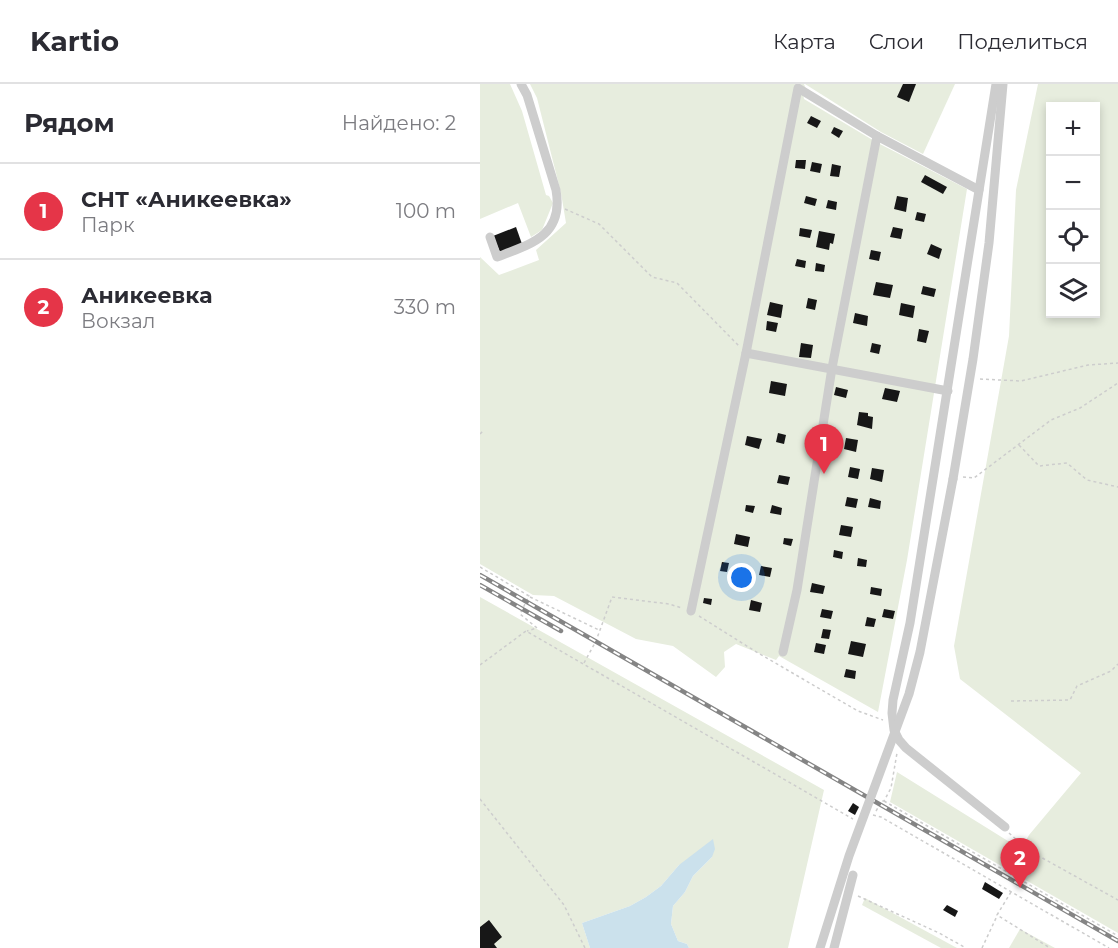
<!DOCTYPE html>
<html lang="ru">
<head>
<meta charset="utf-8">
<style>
	:root { --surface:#fff; --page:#f2f2f3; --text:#2b2b33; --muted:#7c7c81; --line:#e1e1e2; --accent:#e53548 }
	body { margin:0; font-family:Montserrat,sans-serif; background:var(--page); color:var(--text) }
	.controls { position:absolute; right:18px; top:18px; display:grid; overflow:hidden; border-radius:0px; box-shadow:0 3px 9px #0003 }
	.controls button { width:54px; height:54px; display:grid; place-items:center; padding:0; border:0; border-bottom:2px solid var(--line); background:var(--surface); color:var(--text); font:30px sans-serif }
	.you { position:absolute; left:262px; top:494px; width:21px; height:21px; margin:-15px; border:4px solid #fff; border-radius:50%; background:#1a73e8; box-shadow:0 0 0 9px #1a73e833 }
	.badge { display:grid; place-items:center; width:39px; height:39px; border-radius:50%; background:var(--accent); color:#fff; font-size:20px; font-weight:700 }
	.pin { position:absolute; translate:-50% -50px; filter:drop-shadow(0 2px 3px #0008) }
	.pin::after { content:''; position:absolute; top:32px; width:21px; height:18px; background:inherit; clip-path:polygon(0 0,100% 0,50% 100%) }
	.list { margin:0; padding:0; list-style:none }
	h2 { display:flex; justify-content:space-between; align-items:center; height:78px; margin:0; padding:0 24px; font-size:26px }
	h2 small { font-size:20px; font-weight:400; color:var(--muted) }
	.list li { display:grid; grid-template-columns:39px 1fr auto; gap:18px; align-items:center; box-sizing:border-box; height:96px; padding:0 24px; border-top:2px solid var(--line) }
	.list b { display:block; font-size:22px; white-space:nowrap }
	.list p { margin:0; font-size:20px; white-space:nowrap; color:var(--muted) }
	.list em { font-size:20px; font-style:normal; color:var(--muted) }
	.icon { flex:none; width:33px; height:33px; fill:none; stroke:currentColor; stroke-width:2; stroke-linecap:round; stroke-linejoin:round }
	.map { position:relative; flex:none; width:638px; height:864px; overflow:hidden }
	header { display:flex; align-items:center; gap:36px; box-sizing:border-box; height:84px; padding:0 30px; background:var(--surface); border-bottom:2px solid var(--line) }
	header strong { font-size:28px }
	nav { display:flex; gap:33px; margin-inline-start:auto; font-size:21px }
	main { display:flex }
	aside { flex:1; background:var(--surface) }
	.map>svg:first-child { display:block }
	.green { fill:#e7edde; fill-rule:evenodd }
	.water { fill:#cbe1ec }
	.building { fill:#171717 }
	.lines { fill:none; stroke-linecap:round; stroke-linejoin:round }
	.path { stroke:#cdcdcd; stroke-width:1.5; stroke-dasharray:3 3; stroke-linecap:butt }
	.minor { stroke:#cdcdcd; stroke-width:9 }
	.rail-casing { stroke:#858585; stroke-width:4.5 }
	.rail { stroke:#fff; stroke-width:2; stroke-dasharray:7; stroke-linecap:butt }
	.minor-bridge { stroke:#cdcdcd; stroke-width:9 }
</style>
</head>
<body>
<header>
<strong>Kartio</strong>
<nav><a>Карта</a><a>Слои</a><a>Поделиться</a></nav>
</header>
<main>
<aside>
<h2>Рядом<small>Найдено: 2</small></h2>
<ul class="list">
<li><span class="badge">1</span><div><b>СНТ «Аникеевка»</b><p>Парк</p></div><em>100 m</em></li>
<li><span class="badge">2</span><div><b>Аникеевка</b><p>Вокзал</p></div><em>330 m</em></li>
</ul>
</aside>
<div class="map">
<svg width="638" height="864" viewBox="0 0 638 864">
	<rect width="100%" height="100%" fill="#fff"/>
	<!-- green -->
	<g class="green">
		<polygon points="0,0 30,0 42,27 66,111 69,112 73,119 62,146 51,153 38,119 0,135"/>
		<polygon points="50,0 324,0 326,5 323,10 324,15 396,58 487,105 427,476 398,628 299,572 296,576 256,560 244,568 245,583 236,593 193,562 156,555 74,512 53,511 0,480 0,173 19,191 59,176 56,166 86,139 81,109 57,14"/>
		<polygon points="325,0 475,0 443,70 401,48"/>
		<path d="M558 0H638V849L410 718 417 688 541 765 549 751 601 689 480 595 474 562 529 252 536 106ZM570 22H616V230H570Z"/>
		<polygon points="0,513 344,706 308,864 209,864 207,860 198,857 191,840 193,822 205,808 213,792 232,773 199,781 181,802 166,813 150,822 102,839 110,864 0,864"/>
		<polygon points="385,814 477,864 461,864 382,821"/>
		<polygon points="540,845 575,864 529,864"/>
	</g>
	<!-- water -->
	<polygon class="water" points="233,755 235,765 232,773 213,792 205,808 193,822 191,840 198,857 207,860 209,864 110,864 102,839 150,822 166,813 181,802 199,781"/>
	<!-- building -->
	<g class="building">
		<polygon points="423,0 436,0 429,18 417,13"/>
		<polygon points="331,32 341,37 337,44 327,39"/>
		<polygon points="354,43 363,47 359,54 351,49"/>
		<polygon points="316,76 326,76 325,85 315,84"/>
		<polygon points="332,78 342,80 340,89 330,87"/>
		<polygon points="352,80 361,82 359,93 350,92"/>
		<polygon points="445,91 467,103 463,110 441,98"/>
		<polygon points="326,112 337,115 335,122 324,119"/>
		<polygon points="417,112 428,114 426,128 414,125"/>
		<polygon points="348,116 357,118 356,126 346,124"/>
		<polygon points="437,128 446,130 444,138 435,136"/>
		<polygon points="36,143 42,160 20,168 13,152"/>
		<polygon points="413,143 423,145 421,155 410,153"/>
		<polygon points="320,144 332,146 330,154 319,152"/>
		<polygon points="339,147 355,150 353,160 350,159 349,166 336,163"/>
		<polygon points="451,160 462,165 459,175 447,170"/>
		<polygon points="391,166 401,168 399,177 389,175"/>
		<polygon points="317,175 326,177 325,184 315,182"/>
		<polygon points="336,179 345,181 344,188 335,187"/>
		<polygon points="396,198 413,201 410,214 393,211"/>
		<polygon points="443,202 456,205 454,213 441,210"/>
		<polygon points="328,214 337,216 335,226 326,224"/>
		<polygon points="290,218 303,221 301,234 287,231"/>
		<polygon points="421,219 435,222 433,234 419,231"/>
		<polygon points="375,229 388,232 387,242 373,239"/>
		<polygon points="287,237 298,239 296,248 286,246"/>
		<polygon points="439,245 449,247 446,259 437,257"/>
		<polygon points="321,259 333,261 331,274 319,273"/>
		<polygon points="392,259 401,261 399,270 390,268"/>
		<polygon points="291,297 307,300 305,312 289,309"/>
		<polygon points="356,303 368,306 366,314 354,311"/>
		<polygon points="405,304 420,307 417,318 402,315"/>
		<polygon points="379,328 388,329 388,332 393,333 392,345 377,341"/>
		<polygon points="298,349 306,351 304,360 296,358"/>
		<polygon points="267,352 282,355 279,365 265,361"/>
		<polygon points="366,354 378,356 376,368 364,365"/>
		<polygon points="370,383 380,385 378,395 368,393"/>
		<polygon points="392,384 404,386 402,398 390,395"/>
		<polygon points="299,391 310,393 308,401 297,399"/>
		<polygon points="367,413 378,415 376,424 365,422"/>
		<polygon points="390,414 401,417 400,425 388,423"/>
		<polygon points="266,421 275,422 273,429 265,427"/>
		<polygon points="292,421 302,424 301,431 290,429"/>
		<polygon points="361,441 373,443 371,453 359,451"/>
		<polygon points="256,450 270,453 268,463 254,460"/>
		<polygon points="304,454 313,455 311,462 303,460"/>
		<polygon points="354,466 363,468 362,475 353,473"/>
		<polygon points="378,474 387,476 386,483 377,482"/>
		<polygon points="242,478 249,479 247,488 240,487"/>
		<polygon points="281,482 292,484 290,493 279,491"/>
		<polygon points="332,499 345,502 343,510 330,508"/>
		<polygon points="391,503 402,505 401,512 390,510"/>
		<polygon points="224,514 232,515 231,521 223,519"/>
		<polygon points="271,516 282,519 280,528 269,526"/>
		<polygon points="342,525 353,527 351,535 340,533"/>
		<polygon points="404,525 415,527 413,535 402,533"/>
		<polygon points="387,533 396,535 394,543 385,542"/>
		<polygon points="343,545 351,546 349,555 341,554"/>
		<polygon points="371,557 386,560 383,573 368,570"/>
		<polygon points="336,559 346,561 344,570 334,568"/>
		<polygon points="366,585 376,587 375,595 364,593"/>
		<polygon points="373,719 379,723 375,731 368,727"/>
		<polygon points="505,798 523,809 519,815 502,805"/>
		<polygon points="467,821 478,827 475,833 463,826"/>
		<polygon points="9,836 22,853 14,860 17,864 0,864 0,843"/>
	</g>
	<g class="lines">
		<!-- path -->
		<g class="path">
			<polyline points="85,125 119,140 172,193 197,199 259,262"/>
			<polyline points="500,295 541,297 608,281 638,279"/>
			<polyline points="0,350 4,346"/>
			<polyline points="539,361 559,382 587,379 607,396 638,403"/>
			<polyline points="483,393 494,394 571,336 600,324 638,299"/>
			<polyline points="0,483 49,512 40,530 57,544 47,547"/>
			<polyline points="50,513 119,546"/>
			<polyline points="219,532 278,569 378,627 403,636"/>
			<polyline points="104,579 116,557 132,513 189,520 202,524"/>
			<polyline points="0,581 46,547 373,735"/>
			<polyline points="531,617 590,616 597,602 631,587 638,580"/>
			<polyline points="0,715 84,821 105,864"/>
			<polyline points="404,717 638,852"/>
			<polyline points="396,727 402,717 404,717 411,704 417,669"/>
			<polyline points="393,731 401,733 629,864"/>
			<polyline points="529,749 548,766 638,816"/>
			<polyline points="531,808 517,831 570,864"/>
			<polyline points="378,812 459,849 486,864"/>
			<polyline points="502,864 517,832"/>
		</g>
		<!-- minor -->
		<g class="minor">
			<polyline points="516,0 430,539 413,616 412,629 414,646 419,656 426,664 525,743"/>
			<path d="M10 153 17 173C52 160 84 151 76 106L47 11 41 0"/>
			<polyline points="266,269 468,307"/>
			<polyline points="473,395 493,275 509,159 523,0"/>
			<polyline points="211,527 266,269 318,4 397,52 499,106"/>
			<polyline points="303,568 317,506 352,284 397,52"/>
			<polyline points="354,864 373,791"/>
		</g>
		<defs>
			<g id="rail">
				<polyline points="0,491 638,857"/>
				<polyline points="0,501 81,547"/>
			</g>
		</defs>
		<!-- rail casing -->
		<use href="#rail" class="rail-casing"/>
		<!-- rail -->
		<use href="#rail" class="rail"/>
		<!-- minor-bridge -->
		<polyline class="minor-bridge" points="340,864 369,772 429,610 440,568 473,395"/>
	</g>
</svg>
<div class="controls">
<button>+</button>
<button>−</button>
<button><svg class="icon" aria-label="locate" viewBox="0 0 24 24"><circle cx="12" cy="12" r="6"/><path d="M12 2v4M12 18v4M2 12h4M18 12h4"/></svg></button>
<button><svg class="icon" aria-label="layers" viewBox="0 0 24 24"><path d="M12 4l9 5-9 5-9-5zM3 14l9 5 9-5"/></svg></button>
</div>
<div class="you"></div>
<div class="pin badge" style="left:344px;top:390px">1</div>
<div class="pin badge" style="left:540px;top:804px">2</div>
</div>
</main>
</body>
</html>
